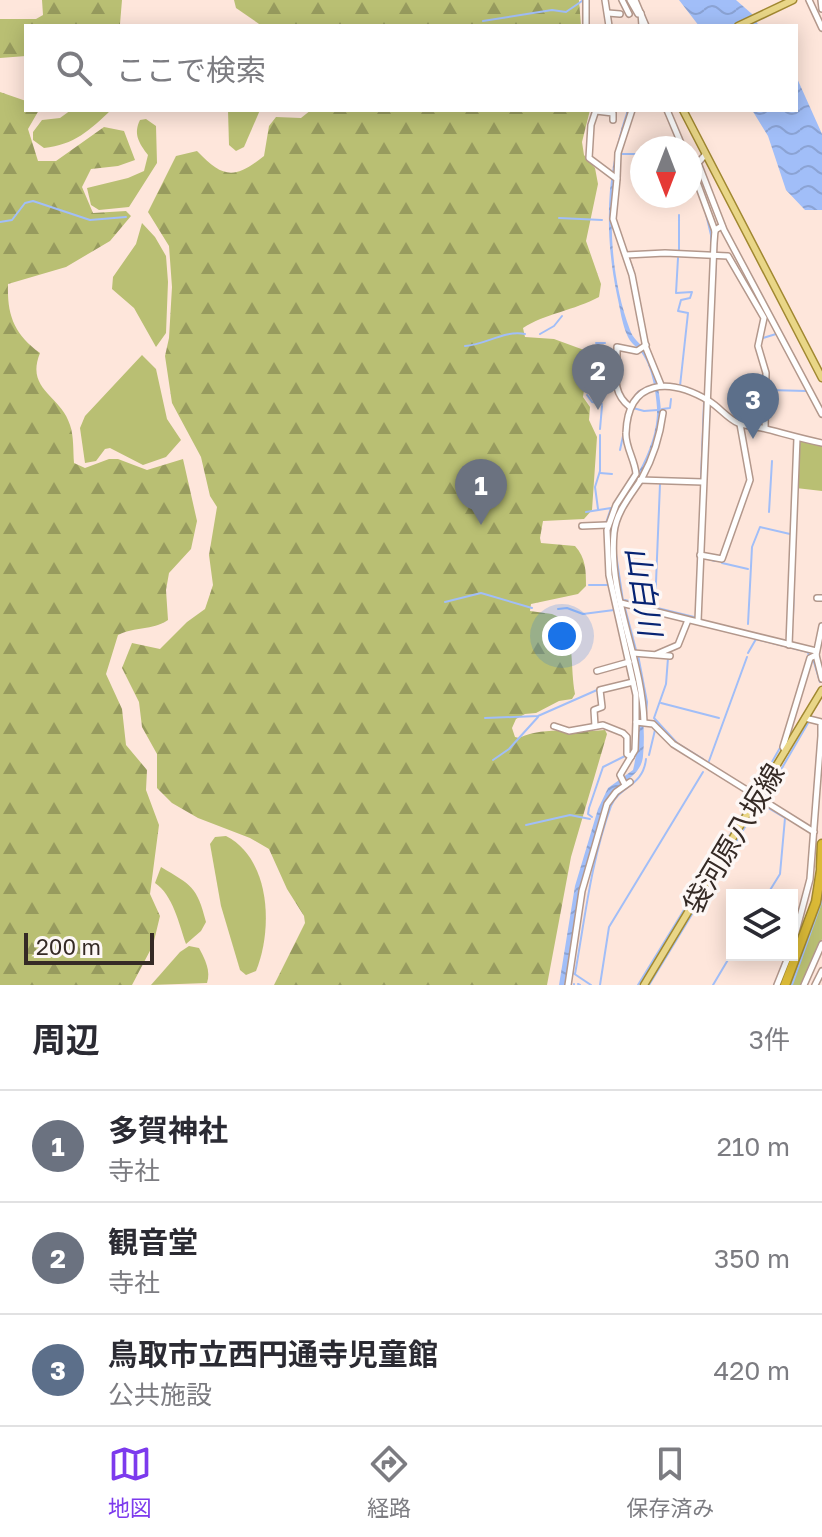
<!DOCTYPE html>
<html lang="ja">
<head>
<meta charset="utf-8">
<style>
	:root { --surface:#fff; --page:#f7f7f7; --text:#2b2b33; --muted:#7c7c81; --line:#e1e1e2; --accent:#7c3aed }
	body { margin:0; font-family:"Golos Text","Noto Sans JP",sans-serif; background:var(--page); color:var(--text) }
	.controls { position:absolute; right:24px; bottom:24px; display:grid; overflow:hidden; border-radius:0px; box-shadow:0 4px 20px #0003 }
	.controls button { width:72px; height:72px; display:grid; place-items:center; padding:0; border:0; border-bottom:2px solid var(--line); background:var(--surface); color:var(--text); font:40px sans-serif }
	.compass { position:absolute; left:630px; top:136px; width:72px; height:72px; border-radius:50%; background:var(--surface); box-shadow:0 4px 20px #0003; rotate:180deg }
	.scale { position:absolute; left:24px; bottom:20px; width:130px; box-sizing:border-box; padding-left:8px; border:4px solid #352a25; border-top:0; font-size:22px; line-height:28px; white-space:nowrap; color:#352a25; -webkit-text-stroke:6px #fdf7f5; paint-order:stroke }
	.you { position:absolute; left:562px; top:636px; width:28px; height:28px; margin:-20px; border:6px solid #fff; border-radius:50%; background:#1a73e8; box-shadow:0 0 0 12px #1a73e833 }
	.badge { display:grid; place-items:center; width:52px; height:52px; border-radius:50%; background:var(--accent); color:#fff; font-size:26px; font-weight:700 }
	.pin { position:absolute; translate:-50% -66px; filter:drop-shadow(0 2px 4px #0008) }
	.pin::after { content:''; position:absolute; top:42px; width:28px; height:24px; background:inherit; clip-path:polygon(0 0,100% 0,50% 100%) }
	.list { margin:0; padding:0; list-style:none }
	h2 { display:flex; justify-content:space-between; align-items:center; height:104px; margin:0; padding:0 32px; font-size:34px }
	h2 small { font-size:26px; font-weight:400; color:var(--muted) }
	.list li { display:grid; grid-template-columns:52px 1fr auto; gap:24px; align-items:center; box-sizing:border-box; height:112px; padding:0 32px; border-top:2px solid var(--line) }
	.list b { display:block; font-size:30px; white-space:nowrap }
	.list p { margin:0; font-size:26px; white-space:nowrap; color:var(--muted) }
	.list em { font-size:26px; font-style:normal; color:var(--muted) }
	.icon { flex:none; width:44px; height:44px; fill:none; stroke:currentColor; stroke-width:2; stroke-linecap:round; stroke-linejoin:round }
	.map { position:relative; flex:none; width:822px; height:985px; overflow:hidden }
	.search { position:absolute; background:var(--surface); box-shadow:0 4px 20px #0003; left:24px; right:24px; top:24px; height:88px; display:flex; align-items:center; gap:20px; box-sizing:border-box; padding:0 28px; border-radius:0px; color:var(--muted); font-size:30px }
	.sheet { height:440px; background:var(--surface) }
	nav { display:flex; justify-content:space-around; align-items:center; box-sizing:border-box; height:112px; border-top:2px solid var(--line); background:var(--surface); font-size:22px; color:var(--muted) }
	nav a { display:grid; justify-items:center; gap:4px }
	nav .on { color:var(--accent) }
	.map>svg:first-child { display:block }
	.green { fill:#b9bf73 }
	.forest { fill:url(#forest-firs) }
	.water { fill:url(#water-waves) }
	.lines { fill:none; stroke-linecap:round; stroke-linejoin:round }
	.stream { stroke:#a1bef8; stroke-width:2 }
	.minor-casing { stroke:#b3988c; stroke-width:8 }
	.major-casing { stroke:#a18831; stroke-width:9 }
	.highway-casing { stroke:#a18831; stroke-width:11 }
	.minor { stroke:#fff; stroke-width:5 }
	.major { stroke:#e9d687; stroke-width:6 }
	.highway { stroke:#dbba37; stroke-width:8 }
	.labels { text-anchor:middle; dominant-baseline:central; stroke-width:7; stroke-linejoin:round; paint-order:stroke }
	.street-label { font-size:28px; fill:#352a25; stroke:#fdf7f5 }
	.water-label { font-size:30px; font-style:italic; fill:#062373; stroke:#fdf7f5 }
</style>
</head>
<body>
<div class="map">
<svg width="822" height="985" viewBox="0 0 822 985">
	<defs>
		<pattern id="forest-firs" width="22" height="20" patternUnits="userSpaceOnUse" patternTransform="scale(2)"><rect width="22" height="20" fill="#b9bf73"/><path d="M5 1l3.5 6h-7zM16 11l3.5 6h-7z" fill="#979b5e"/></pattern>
		<pattern id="water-waves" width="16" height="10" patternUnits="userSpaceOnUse" patternTransform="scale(2)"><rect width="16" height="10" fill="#a1bef8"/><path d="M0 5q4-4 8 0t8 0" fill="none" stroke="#8ba3d4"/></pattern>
	</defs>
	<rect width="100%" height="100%" fill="#fee6db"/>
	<!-- green -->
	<g class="green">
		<path d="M71 110H111C90 130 74 145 44 148L33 140V132L42 120 60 118Z"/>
		<polygon points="228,110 260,110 244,147 236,151 229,145"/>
		<path d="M146 119 156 126 157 163 129 207 99 210 91 205 87 188 128 178 144 171 148 155C139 143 133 134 140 120Z"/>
		<polygon points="142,223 155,237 166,256 168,282 166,333 156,347 134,308 112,289 113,277 136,244"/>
		<polygon points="142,355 156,369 167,419 181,440 166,457 143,465 110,448 105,449 96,461 85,463 80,428 85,416"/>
		<polygon points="799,440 822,445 822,491 796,488"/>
		<path d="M226 836C271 859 273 930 256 971L246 975 240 970 221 906 210 844 215 837Z"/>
		<path d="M161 867C191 885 197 886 206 922L201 931 186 944C179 924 173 895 155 883Z"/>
		<polygon points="822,895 822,939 802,985 790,985"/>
		<path d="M189 946 199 948C205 959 211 971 207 983L151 985 180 952Z"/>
	</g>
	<!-- forest -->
	<g class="forest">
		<polygon points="42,0 122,0 120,24 26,26 26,56 0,58 0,19 36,19 43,15"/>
		<polygon points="234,0 579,0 581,26 262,26 236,8"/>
		<path d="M0 92 26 101V110H39L28 129 38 161H56L104 127 124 131 135 160 118 166 91 169 82 187 93 213 126 211 131 216 110 241 66 267 8 284C7 315 14 334 40 353 25 390 61 395 70 425 74 436 73 451 74 463L85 468 109 459H118L147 470 183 459 197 521 191 549 169 573 166 590 168 620C151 631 136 626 118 635L106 674 122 709 126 745 147 770 146 790 159 825 150 894 160 916 153 945 132 985H0Z"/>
		<path d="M311 110H590L582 142 584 155 595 168 598 184 586 241 601 284 599 297C575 310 544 314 523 328L525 337 554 339 584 350 586 355 583 371 586 376 583 397 590 407 589 420 597 437 592 510 584 519 543 521 540 538 541 543 575 546C586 558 586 571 586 586L578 594 531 604 530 611 552 614 563 619C575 648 570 665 575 694L572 699 559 701 536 713 525 714 516 719 512 728 515 737 519 738C545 726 576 733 605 730L607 734 571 857 547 985H274L305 923 304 916 287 889 269 849 250 838 198 818 172 803 157 788V754L142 727 139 702 122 668 132 643 160 649 187 622 205 609 213 585 209 555 217 507 210 496 201 457 172 403 165 356 169 338 172 287 169 246 148 212 176 156 197 151C223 178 234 180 264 156L269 126 276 117 301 118Z"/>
	</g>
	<!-- water -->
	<g class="water">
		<polygon points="679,0 736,0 752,14 759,26 699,26"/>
		<polygon points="796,76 822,134 822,210 805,210 786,190 768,136 752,110 796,110"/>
		<path d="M627 110H631C606 176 605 263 630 330 633 339 639 342 644 349 654 361 661 397 661 413 659 466 612 500 612 547 611 563 618 580 621 595 631 645 648 705 643 756 641 779 615 782 606 802 601 812 599 825 596 837 581 885 575 935 566 985H559L575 886 598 809 608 788 633 770C653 689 606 611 609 530 610 512 624 497 633 482 646 460 658 433 657 408 656 391 652 369 643 355 639 348 631 344 628 337 622 325 620 308 617 295 604 232 606 171 627 110Z"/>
	</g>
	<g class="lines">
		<!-- stream -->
		<g class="stream">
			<polyline points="483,21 552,10 566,12 582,1"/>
			<polyline points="621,154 642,154"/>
			<polyline points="706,214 711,235 711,252"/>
			<polyline points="679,215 679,252"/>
			<polyline points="559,218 602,220"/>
			<polyline points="0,222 12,220 25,203 33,201 90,220 126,217"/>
			<polyline points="628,257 633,269"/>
			<polyline points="678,258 676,293 692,292 690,298 681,300 678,311 688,313 680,386"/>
			<polyline points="713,319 716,260"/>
			<polyline points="540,334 554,326 562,316"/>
			<polyline points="763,338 776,334"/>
			<polyline points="596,343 605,343"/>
			<path d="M465 346C486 345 503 330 525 334"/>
			<polyline points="769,390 806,391"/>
			<polyline points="587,395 592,402 602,404"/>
			<polyline points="630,403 638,392 653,385"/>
			<polyline points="633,408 644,411 658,410"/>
			<polyline points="662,409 670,408 671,399"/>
			<polyline points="600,429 602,406"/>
			<polyline points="708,435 710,405"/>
			<polyline points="620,450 623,436"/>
			<polyline points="600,473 612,474"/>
			<polyline points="701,479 704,402"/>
			<polyline points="598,509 595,487 600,471 600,435"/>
			<polyline points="586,512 611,508 606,523"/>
			<polyline points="769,512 772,461"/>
			<polyline points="705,519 705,509"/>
			<polyline points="616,554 623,601"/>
			<polyline points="705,558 715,561"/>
			<polyline points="722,563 748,569"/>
			<polyline points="589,585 608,585"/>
			<polyline points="625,600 694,617"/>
			<polyline points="445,602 481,593 532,608"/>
			<polyline points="655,607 660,484"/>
			<polyline points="625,608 636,650"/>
			<polyline points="558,609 567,608 583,614 614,610"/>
			<polyline points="793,616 795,547"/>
			<polyline points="701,618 701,611"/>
			<polyline points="748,624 752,547 760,527 790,534"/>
			<polyline points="815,646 815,645"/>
			<polyline points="748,653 756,639 808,652 809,657"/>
			<polyline points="638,655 647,702 646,715"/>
			<polyline points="668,658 666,684 654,718 677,743 703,759"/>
			<polyline points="813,659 820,682"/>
			<polyline points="661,703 719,718"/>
			<polyline points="485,718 538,716 597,690"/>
			<polyline points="649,755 655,730"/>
			<polyline points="493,760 509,749 538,717"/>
			<polyline points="709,761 747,657"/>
			<polyline points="755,792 781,746"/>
			<polyline points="764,799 808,723"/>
			<polyline points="762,804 785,818 780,874 767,895"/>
			<polyline points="813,807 819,730"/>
			<polyline points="592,817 588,814 589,808 603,767 625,756"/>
			<polyline points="526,825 570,815 590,819"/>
			<polyline points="573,973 591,985"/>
			<polyline points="779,973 786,955"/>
			<path d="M575 974C585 918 591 861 611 806 619 786 643 787 646 759"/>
			<polyline points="578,984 580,985"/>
			<polyline points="574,985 574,984"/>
			<polyline points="600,985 609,927 703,772"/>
			<polyline points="638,985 752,799"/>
			<polyline points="649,985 759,804"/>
			<polyline points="713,985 732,953"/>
			<polyline points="774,985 777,979"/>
			<polyline points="792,985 822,900"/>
		</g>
		<defs>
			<g id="minor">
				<polyline points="605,0 609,26"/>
				<polyline points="622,0 629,14"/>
				<polyline points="630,0 638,14 641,13 642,26"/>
				<polyline points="635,0 646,26"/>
				<polyline points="809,0 822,28"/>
				<polyline points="821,0 822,9"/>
				<polyline points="608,13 620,14"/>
				<polyline points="586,26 586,0"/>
				<polyline points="596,110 591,125 589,158 617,179 613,219 632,275 646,348 661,385"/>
				<polyline points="667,110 683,148"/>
				<polyline points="596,111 613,113 613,120"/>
				<polyline points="705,155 698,163 724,230 822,414"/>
				<polyline points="690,163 715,231"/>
				<polyline points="617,178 618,153 632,110"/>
				<polyline points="626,255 665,253 728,256 764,318 758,346 766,373 765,428"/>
				<path d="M630 407C609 391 618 370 617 347L637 351 646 345"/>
				<polyline points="640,480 703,482"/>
				<polyline points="582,526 607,525"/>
				<polyline points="700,555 722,559 750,480 740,424"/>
				<polyline points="817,598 822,598"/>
				<polyline points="621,603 816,651"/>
				<polyline points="698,621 714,243 715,230 722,226"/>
				<polyline points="822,626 816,655 822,679"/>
				<polyline points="789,645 797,438"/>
				<polyline points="633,653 670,656"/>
				<polyline points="657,654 678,645 688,620"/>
				<polyline points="597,671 629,662"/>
				<path d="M644 722C642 658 608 597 614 533 616 512 631 495 642 478 653 458 660 436 663 413"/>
				<polyline points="554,726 569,731 603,725 623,733 627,737 627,754 631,757"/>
				<polyline points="595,726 594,710 602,707 600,690 633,682"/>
				<polyline points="785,751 783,747 810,658 816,655"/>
				<polyline points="625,785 620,775 635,750 636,722"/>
				<path d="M814 832 673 744 653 724 636 722V695L609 575 607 530 616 505 636 474C635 460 625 446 626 433 628 378 670 378 709 401 719 407 728 419 738 423 745 426 755 427 762 428 782 433 802 439 822 443"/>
				<polyline points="792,947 810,879 821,736 821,722 805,718"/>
				<polyline points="568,985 582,891 607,804 616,792 630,782"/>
				<polyline points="777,985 789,955"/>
				<polyline points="804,985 822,944"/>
				<polyline points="815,985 822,971"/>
			</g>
			<g id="major">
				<polyline points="738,26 793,0"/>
				<polyline points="683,110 822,378"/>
				<polyline points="644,985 822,690"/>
			</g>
			<g id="highway">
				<polyline points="821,867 822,844"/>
				<polyline points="785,985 816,902 822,864"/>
			</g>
		</defs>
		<!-- minor casing -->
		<use href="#minor" class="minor-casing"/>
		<!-- major casing -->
		<use href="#major" class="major-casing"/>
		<!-- highway casing -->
		<use href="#highway" class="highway-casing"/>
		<!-- minor -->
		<use href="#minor" class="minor"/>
		<!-- major -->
		<use href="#major" class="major"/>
		<!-- highway -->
		<use href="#highway" class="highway"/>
	</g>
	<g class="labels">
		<!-- street labels -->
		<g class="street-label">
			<text transform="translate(733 838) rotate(-59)">袋河原八坂線</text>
		</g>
		<!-- water labels -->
		<g class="water-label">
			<text transform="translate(644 591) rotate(81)">山白川</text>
		</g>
	</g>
</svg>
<div class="controls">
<button><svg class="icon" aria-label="layers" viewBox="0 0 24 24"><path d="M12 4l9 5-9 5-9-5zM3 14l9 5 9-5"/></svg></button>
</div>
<svg class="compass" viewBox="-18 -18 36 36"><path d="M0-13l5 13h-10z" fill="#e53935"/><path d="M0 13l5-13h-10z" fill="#7c7c81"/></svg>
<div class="scale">200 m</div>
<div class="you"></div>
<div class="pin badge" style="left:481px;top:525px;background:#6b7280">1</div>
<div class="pin badge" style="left:598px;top:410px;background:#6b7280">2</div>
<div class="pin badge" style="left:753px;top:439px;background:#5c6f8a">3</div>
<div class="search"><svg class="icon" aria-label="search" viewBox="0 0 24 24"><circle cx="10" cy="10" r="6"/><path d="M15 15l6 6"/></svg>ここで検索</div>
</div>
<section class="sheet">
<h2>周辺<small>3件</small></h2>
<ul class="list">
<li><span class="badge" style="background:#6b7280">1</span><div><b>多賀神社</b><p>寺社</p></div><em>210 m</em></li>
<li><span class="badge" style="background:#6b7280">2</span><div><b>観音堂</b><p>寺社</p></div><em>350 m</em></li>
<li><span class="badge" style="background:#5c6f8a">3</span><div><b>鳥取市立西円通寺児童館</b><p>公共施設</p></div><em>420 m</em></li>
</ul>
</section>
<nav>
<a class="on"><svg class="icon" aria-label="map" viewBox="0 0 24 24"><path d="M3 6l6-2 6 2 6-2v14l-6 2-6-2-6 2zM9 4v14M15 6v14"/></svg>地図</a>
<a><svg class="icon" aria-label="directions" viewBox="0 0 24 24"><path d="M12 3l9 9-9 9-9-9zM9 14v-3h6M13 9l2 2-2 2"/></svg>経路</a>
<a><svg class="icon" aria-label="saved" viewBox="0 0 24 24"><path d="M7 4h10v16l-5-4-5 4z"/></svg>保存済み</a>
</nav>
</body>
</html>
